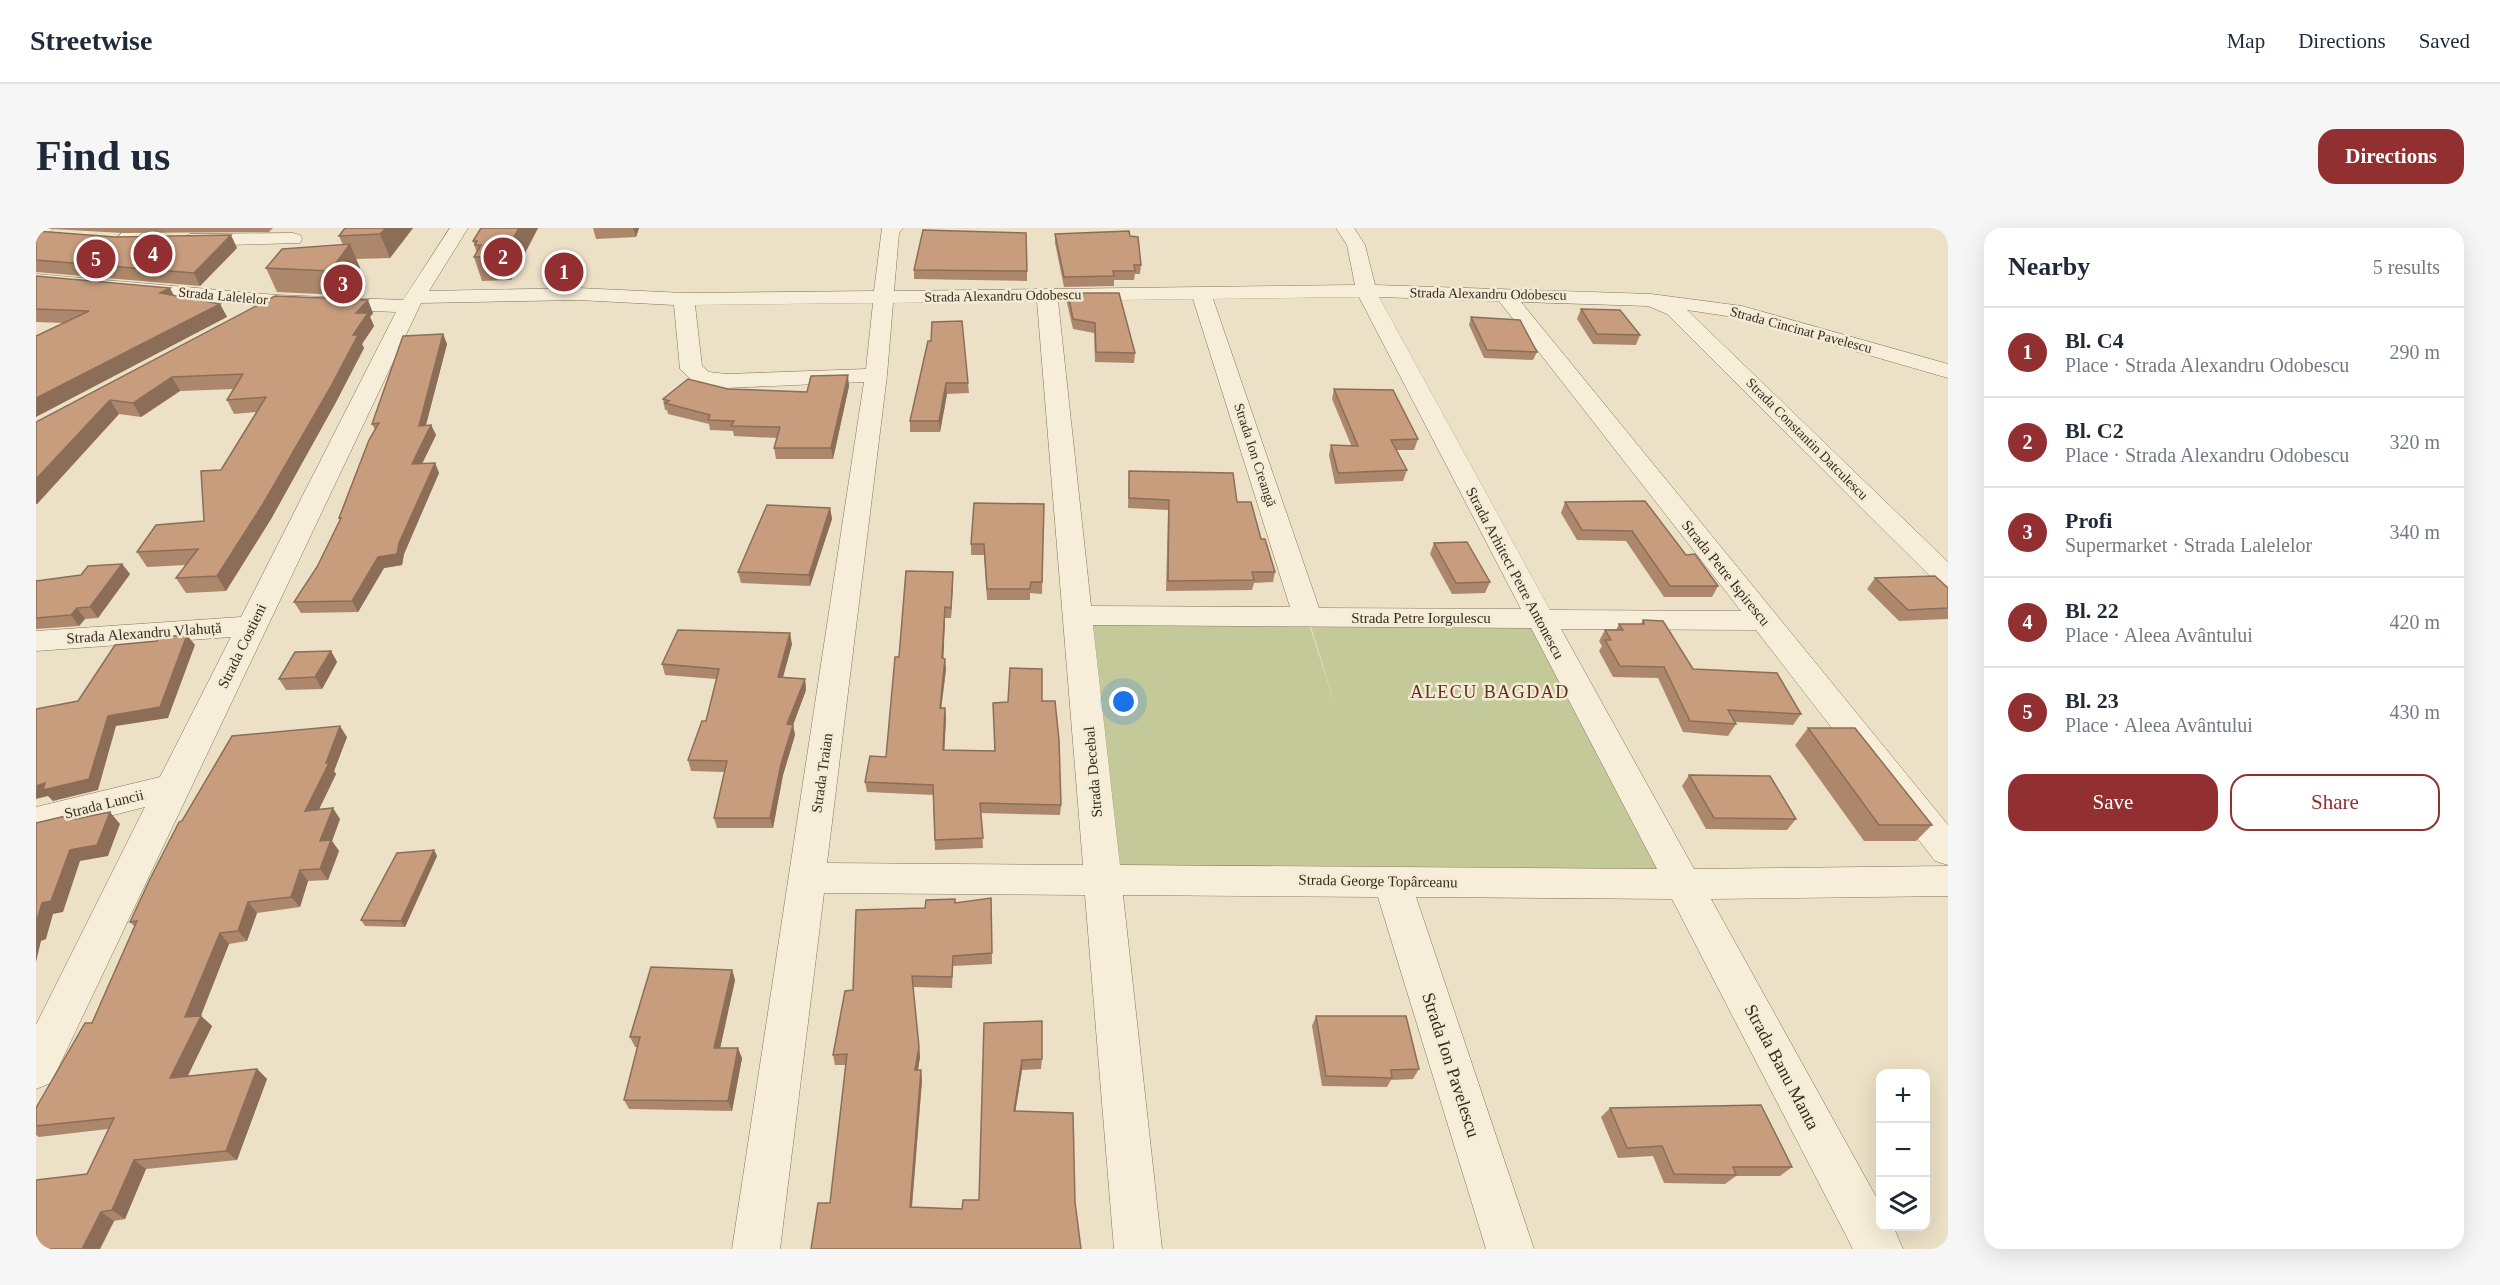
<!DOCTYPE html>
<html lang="en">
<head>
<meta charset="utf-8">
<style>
	:root { --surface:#fff; --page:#f6f6f7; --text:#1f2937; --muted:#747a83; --line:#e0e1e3; --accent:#923031 }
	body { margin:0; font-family:Georgia,serif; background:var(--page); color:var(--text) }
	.controls { position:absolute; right:18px; bottom:18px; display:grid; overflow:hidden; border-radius:12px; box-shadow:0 6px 24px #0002 }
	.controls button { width:54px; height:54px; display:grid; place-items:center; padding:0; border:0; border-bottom:2px solid var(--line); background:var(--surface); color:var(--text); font:30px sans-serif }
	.you { position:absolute; left:1088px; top:474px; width:21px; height:21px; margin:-15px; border:4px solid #fff; border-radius:50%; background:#1a73e8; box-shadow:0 0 0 9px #1a73e833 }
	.badge { display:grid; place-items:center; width:39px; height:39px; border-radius:50%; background:var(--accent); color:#fff; font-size:20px; font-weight:700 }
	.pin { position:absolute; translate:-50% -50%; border:3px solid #fff; box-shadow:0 2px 6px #0006 }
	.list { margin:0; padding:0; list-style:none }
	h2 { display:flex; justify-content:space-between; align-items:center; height:78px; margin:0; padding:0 24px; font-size:26px }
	h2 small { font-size:20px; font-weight:400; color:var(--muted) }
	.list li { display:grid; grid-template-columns:39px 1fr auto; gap:18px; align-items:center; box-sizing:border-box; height:90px; padding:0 24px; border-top:2px solid var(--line) }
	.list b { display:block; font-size:22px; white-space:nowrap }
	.list p { margin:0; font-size:20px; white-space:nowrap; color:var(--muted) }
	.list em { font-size:20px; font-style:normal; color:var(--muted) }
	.actions { display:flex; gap:12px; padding:18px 24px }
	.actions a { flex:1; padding:14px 0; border:2px solid var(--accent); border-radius:18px; text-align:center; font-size:21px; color:var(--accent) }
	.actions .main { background:var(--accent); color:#fff }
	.icon { flex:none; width:33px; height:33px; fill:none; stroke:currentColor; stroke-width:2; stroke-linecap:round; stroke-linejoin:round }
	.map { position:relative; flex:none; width:1912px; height:1021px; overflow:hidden; border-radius:18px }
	header { display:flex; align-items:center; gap:36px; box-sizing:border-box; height:84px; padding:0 30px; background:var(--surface); border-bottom:2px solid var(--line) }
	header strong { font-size:28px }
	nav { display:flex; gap:33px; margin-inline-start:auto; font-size:21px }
	.intro { display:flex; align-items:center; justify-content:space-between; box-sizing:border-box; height:144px; padding:0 36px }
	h1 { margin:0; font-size:42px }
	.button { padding:15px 27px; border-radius:18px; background:var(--accent); color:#fff; font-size:21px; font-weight:700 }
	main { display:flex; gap:36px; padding:0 36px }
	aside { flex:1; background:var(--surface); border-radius:18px; box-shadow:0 6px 24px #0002 }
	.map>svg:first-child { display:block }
	.green { fill:#c4c99a }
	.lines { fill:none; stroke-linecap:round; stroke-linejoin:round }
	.minor-casing { stroke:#86735d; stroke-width:1 }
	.minor { fill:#f7eed9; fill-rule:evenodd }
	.wall { fill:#ac876c }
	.shaded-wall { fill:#8c6e58 }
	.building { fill:#c89d7e; stroke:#8c6e58; stroke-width:1.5 }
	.labels { text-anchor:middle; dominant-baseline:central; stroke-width:5; stroke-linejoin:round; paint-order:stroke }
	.far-street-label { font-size:14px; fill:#372b20; stroke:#f4ebd5 }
	.street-label { font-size:15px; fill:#372b20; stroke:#f4ebd5 }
	.quarter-label { font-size:18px; letter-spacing:1.5px; fill:#612f21; stroke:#f4ebd5 }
	.near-street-label { font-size:18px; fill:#372b20; stroke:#f4ebd5 }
</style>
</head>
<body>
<header>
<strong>Streetwise</strong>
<nav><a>Map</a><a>Directions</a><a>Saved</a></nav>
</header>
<div class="intro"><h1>Find us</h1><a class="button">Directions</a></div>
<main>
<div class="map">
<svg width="1912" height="1021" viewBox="0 0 1912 1021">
	<rect width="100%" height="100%" fill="#ece0c6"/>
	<!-- green -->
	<polygon class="green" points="1272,389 1502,391 1649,656 1072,644 1048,391 1272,393 1302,486"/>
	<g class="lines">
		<defs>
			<g id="minor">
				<polygon points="0,0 18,0 6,10 0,11"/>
				<polygon points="91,0 111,0 93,17 79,17 77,13"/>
				<path d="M414 0H432L393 63 542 60 648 65 838 63 846 0H867L863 5 858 63 1319 57 1311 17 1300 0H1318L1329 17 1339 57 1615 66 1706 78 1912 136V150L1704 90 1651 82 1912 334V359L1902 356 1631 86 1612 78 1485 74 1912 597V637L1899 633 1720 402 1525 401 1658 641 1912 638V668L1675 671 1844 976V998H1857L1867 1021H1817L1636 671 1380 669 1498 1021H1450L1342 669 1087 667 1126 1021H1078L1049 667 788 665 744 1021H696L828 154 690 160 659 155 644 141 638 77 542 72 385 75 15 855 0 861V797L109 579 0 607V579L124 549 195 409 0 423V403L205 389 360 84 241 79 0 58V46L241 67 367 72ZM1323 69 1485 381 1283 380 1177 71ZM1343 69 1463 73 1705 383 1514 382ZM1157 71 1254 379 1055 378 1022 73ZM1001 73 1047 637 791 635 851 147 857 75ZM837 75 830 141 690 146 673 144 666 138 659 77ZM1057 397 1495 400 1621 641 1084 637Z"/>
				<polygon points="257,5 264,7 266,11 264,15 154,18 145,12 154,6"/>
			</g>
		</defs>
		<!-- minor casing -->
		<use href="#minor" class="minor-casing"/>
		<!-- minor -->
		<use href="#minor" class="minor"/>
	</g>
	<!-- wall -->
	<g class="wall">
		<polygon points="0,0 237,0 233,4 86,5"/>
		<polygon points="309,0 377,0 354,30 320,31 324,40 305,67 241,64 230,40 307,17 303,8"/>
		<polygon points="445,0 502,0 475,52 446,53 438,29 441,25 437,13"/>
		<polygon points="557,0 603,0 600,9 560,11"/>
		<polygon points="0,3 201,20 164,58 0,44"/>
		<polygon points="1019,6 1094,8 1105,37 1104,46 1099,46 1098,52 1078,52 1078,58 1028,59 1019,15"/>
		<polygon points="878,42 991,43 991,53 878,51"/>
		<polygon points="0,48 139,68 184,76 191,89 27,95 0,94"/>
		<polygon points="1032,65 1099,125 1098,135 1059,134 1058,105 1037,101 1031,75"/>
		<polygon points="239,68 337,85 334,89 338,98 326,116 328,120 300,174 235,291 190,363 150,365 140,350 150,337 111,339 101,324 168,293 185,242 220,184 198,186 191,172 198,161 144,163 105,189 83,186 1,276 0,276 0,194"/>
		<polygon points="1545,81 1604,107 1600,117 1557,116 1541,91"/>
		<polygon points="1435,89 1501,124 1497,132 1448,130 1433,97"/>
		<polygon points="407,106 411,116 390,197 395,197 400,207 386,236 399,235 403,245 368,326 366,337 348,340 322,384 265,385 258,374 281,339 304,292 303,290 339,202 336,196"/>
		<polygon points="892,113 932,155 933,165 911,166 904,204 874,204 874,193"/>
		<polygon points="813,158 797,231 740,231 738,220 741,210 698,208 697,203 674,202 673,196 632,186 631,182 629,182 627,171 692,161 771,164"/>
		<polygon points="1298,161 1382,211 1378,222 1360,222 1371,242 1367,253 1299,256 1293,227 1295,217 1315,217 1296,171"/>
		<polygon points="1093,243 1201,274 1225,311 1239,344 1237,354 1218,355 1216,362 1130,363 1132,282 1092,280"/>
		<polygon points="1529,274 1650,327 1682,358 1676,369 1628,369 1590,313 1541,312 1525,285"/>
		<polygon points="1008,276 1006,366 994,365 994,372 951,372 948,327 935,327 935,316"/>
		<polygon points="794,280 796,291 774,358 705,355 702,344"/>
		<polygon points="1398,315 1454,354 1449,365 1416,366 1394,326"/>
		<polygon points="86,336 94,346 62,390 49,391 43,398 0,401 0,353 45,347"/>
		<polygon points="1839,350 1912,360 1912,391 1863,393 1831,361"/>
		<polygon points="917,354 915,390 909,390 907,431 910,441 905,480 909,480 910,490 908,522 959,523 957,475 1006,473 1025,577 1024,587 945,585 947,620 899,622 897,567 831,564 829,554 850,529 863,429"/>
		<polygon points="1607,392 1657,441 1765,486 1757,497 1698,494 1700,496 1692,508 1647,504 1622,450 1577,449 1563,423 1566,418 1563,413 1569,402 1580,402 1583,396 1605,396"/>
		<polygon points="756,416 747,449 769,451 770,462 757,497 759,507 747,547 737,600 681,600 678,590 689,544 655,543 652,532 670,493 680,451 629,447 626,436"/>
		<polygon points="295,423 301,434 286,461 250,462 243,451"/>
		<polygon points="1772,500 1896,597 1880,613 1828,613 1759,517"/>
		<polygon points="311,509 298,543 300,546 283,581 304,591 296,613 303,623 292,652 272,653 264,679 221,685 211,713 193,716 165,788 176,798 151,848 221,841 231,851 201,932 110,941 89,991 78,993 64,1021 51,946 72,901 3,909 0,907 0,880 56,795 99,699 94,694 146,593"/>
		<polygon points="1653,547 1760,591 1751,602 1670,601 1646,558"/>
		<polygon points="398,622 401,628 369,699 329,698 325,692"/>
		<polygon points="955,670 956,736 917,738 916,760 877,759 884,829 882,842 886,852 876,979 926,981 943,972 948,795 1006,831 1005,841 986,842 979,883 1039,974 1045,1021 794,975 810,837 799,837 797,827 889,680"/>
		<polygon points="696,742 699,752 684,820 706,830 696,883 593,881 588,872 602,819 599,819 594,809"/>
		<polygon points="1280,788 1383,841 1377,851 1355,852 1351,859 1286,858 1276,798"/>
		<polygon points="1574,880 1756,939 1744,948 1700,948 1689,956 1628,955 1617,928 1582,930 1565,889"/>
	</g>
	<!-- shaded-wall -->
	<g class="shaded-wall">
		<polygon points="350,0 377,0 354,30 344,6"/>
		<polygon points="483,0 502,0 475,52 467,28"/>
		<polygon points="597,0 603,0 600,9"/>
		<polygon points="195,7 201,20 164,58 158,45"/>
		<polygon points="314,16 324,40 305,67 294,43"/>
		<polygon points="134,60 141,73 124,65"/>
		<polygon points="332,72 337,85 334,89 338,98 326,116 328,120 300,174 235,291 190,363 181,348 317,107 320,85"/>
		<polygon points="184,76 191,89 0,189 0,170"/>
		<polygon points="407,106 411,116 387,208 383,198"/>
		<polygon points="812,147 813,158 797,231 795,220"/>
		<polygon points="136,149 144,163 105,189 97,175"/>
		<polygon points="910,155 911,166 904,204 903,193"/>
		<polygon points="74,172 83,186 1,276 0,275 0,251"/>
		<polygon points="395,197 400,207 381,246 376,236"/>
		<polygon points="399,235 403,245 368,326 366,337 348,340 322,384 316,373 342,329 363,315"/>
		<polygon points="794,280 796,291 774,358 773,347"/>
		<polygon points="86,336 94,346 62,390 54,379"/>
		<polygon points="917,344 917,354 915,390 915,380"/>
		<polygon points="909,379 909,390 907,441 906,430"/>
		<polygon points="41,380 49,391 43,398 35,387"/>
		<polygon points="754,405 756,416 744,460 742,449"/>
		<polygon points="151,407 159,417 132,490 80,498 62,562 17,573 12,568 0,571 0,558 72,488"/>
		<polygon points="295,423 301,434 286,461 279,449"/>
		<polygon points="909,431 910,441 904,490 904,480"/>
		<polygon points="769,451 770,462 757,497 759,507 747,547 737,600 734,590 751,496"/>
		<polygon points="909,480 910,490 908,532 907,522"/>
		<polygon points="304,498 311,509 298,543 300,546 277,594 269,583 290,535"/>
		<polygon points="297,580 304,591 296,613 303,623 292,652 284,641 284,613"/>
		<polygon points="74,584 84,596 72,628 44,633 27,684 17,686 10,711 5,713 0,734 0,695 6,675 34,622"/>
		<polygon points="42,585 52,596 40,591"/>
		<polygon points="398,622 401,628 369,699 365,693"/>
		<polygon points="264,642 272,653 264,679 255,669"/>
		<polygon points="212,674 221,685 211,713 202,703"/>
		<polygon points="184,705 193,716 162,794 165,788 176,798 146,860 134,850 149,789"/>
		<polygon points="696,742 699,752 682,830 678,820"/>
		<polygon points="883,819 884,829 880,852 879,842"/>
		<polygon points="702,820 706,830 696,883 692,873"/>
		<polygon points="986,832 986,842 978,892 978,883"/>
		<polygon points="221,841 231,851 201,932 190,923"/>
		<polygon points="885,842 886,852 875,988 874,979"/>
		<polygon points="98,932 110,941 89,991 76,982"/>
		<polygon points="65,984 78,993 64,1021 46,1021"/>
	</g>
	<!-- building -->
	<g class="building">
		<polygon points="309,0 350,0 344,6 303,8"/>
		<polygon points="445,0 483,0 467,28 438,29 445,17 439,17 441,13 437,13"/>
		<polygon points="887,2 990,5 991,43 878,42"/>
		<polygon points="0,3 79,9 195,7 158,45 0,32"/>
		<polygon points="1093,3 1094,8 1102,9 1105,37 1098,37 1099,43 1077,43 1078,48 1028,49 1019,6"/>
		<polygon points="314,16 294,43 230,40 246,21"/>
		<polygon points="0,48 134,60 124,65 184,76 0,170 0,108 53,83 0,81"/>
		<polygon points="1032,65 1083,65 1099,125 1060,124 1059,95 1037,91"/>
		<polygon points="239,68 332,72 320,85 332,85 317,107 322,107 294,160 227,276 181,348 140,350 162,321 101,324 120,297 168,293 165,243 185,242 230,169 191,172 207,146 136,149 97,175 74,172 0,251 0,194"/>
		<polygon points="1545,81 1584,82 1604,107 1561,106"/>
		<polygon points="1435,89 1484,92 1501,124 1451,122"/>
		<polygon points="926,93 932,155 910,155 903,193 874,193 892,113 895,113 896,94"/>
		<polygon points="407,106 383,198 395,197 376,236 399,235 363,315 361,326 342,329 316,373 258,374 281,339 305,290 303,290 333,212 343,195 336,196 367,108"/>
		<polygon points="812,147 795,220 738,220 744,199 695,198 698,193 672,192 674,187 629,175 633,173 627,171 652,151 692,161 771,164 775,148"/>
		<polygon points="1298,161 1357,162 1382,211 1355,212 1371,242 1302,245 1295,217 1322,218"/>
		<polygon points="1093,243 1197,245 1201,274 1215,274 1225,311 1229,311 1239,344 1216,344 1218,352 1132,353 1133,272 1093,270"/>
		<polygon points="1609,273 1650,327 1659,326 1682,358 1634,358 1596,303 1546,302 1529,274"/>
		<polygon points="938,275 1008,276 1006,354 995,354 994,361 951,361 948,316 935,316"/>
		<polygon points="731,277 794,280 773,347 702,344"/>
		<polygon points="1431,314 1454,354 1420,355 1398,315"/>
		<polygon points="86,336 54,379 41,380 35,387 0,390 0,353 45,347 52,338"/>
		<polygon points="870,343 917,344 915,380 909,379 906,430 909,431 904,480 909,480 907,522 959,523 957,475 972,474 974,440 1006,441 1006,473 1019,473 1023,512 1025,577 944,575 947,610 899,612 897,557 829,554 834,528 850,529 859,429 863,429"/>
		<polygon points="1899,348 1912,360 1912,380 1872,382 1839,350"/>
		<polygon points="1607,392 1627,393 1657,441 1741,445 1765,486 1692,482 1700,496 1654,493 1628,439 1584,438 1569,412 1575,412 1569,402 1587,402 1583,396 1608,396"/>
		<polygon points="642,402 754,405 742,449 769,451 751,496 757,497 745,536 734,590 678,590 691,533 652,532 666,493 670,493 683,441 626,436"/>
		<polygon points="151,407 124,479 72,488 53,551 7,562 9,555 0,558 0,481 42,473 79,417 121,413 123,409"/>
		<polygon points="295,423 279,449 243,451 259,424"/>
		<polygon points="304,498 290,535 293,535 269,583 297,580 284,613 295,612 284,641 264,642 255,669 212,674 202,703 184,705 149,789 165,788 134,850 221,841 190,923 98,932 76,982 65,984 46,1021 0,1021 0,952 51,946 78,890 0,898 0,880 49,795 56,795 101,693 94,694 114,651 143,594 146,593 196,508"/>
		<polygon points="1772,500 1819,500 1896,597 1843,597"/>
		<polygon points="1653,547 1734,548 1760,591 1678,590"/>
		<polygon points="74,584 61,617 34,622 15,673 6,675 0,695 0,595 42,585 40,591"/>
		<polygon points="398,622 365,693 325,692 361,625"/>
		<polygon points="955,670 956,725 917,728 916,749 876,748 883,819 879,842 885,842 874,979 926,981 927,972 943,972 948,795 1006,793 1006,831 986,832 978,883 1037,885 1039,974 1045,1021 775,1021 782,975 794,975 811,826 797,827 809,763 817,762 820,682 889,680 890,672 919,671 919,675"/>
		<polygon points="615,739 696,742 678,820 702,820 692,873 588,872 604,809 594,809"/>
		<polygon points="1280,788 1370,788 1383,841 1355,842 1356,850 1290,848"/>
		<polygon points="1725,877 1756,939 1697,939 1700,947 1638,946 1626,918 1591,920 1574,880"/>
	</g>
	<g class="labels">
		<!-- far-street labels -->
		<g class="far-street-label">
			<text transform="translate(1452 66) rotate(1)">Strada Alexandru Odobescu</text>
			<text transform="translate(187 68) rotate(5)">Strada Lalelelor</text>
			<text transform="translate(967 68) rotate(-1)">Strada Alexandru Odobescu</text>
			<text transform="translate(1765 102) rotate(15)">Strada Cincinat Pavelescu</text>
			<text transform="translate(1771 211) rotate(45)">Strada Constantin Datculescu</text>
			<text transform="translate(1219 227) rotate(72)">Strada Ion Creangă</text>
		</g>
		<!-- street labels -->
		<g class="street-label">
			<text transform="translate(1479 345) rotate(62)">Strada Arhitect Petre Antonescu</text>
			<text transform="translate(1690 345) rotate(51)">Strada Petre Ispirescu</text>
			<text x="1385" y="390">Strada Petre Iorgulescu</text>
			<text transform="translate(108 405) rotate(-4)">Strada Alexandru Vlahuță</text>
			<text transform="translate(206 418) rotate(-64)">Strada Costieni</text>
			<text transform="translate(1057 544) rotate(-95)">Strada Decebal</text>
			<text transform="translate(786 545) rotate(-82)">Strada Traian</text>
			<text transform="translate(68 576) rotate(-14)">Strada Luncii</text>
			<text transform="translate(1342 653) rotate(1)">Strada George Topârceanu</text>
		</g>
		<!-- quarter labels -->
		<g class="quarter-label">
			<text x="1454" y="464">ALECU BAGDAD</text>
		</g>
		<!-- near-street labels -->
		<g class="near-street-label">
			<text transform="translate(1415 837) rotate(72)">Strada Ion Pavelescu</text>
			<text transform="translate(1746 839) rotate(62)">Strada Banu Manta</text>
		</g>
	</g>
</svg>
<div class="controls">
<button>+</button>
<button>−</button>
<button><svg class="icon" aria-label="layers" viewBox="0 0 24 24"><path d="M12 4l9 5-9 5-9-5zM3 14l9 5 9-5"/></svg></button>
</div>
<div class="you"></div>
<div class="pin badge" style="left:528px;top:44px">1</div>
<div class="pin badge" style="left:467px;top:29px">2</div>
<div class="pin badge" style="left:307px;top:56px">3</div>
<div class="pin badge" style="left:117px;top:26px">4</div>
<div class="pin badge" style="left:60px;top:31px">5</div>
</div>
<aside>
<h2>Nearby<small>5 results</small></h2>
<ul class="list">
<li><span class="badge">1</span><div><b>Bl. C4</b><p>Place · Strada Alexandru Odobescu</p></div><em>290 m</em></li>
<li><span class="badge">2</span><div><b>Bl. C2</b><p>Place · Strada Alexandru Odobescu</p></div><em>320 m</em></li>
<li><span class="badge">3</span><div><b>Profi</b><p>Supermarket · Strada Lalelelor</p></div><em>340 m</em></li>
<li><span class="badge">4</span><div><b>Bl. 22</b><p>Place · Aleea Avântului</p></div><em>420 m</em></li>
<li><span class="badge">5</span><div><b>Bl. 23</b><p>Place · Aleea Avântului</p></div><em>430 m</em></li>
</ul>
<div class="actions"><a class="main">Save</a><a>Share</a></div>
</aside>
</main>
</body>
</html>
